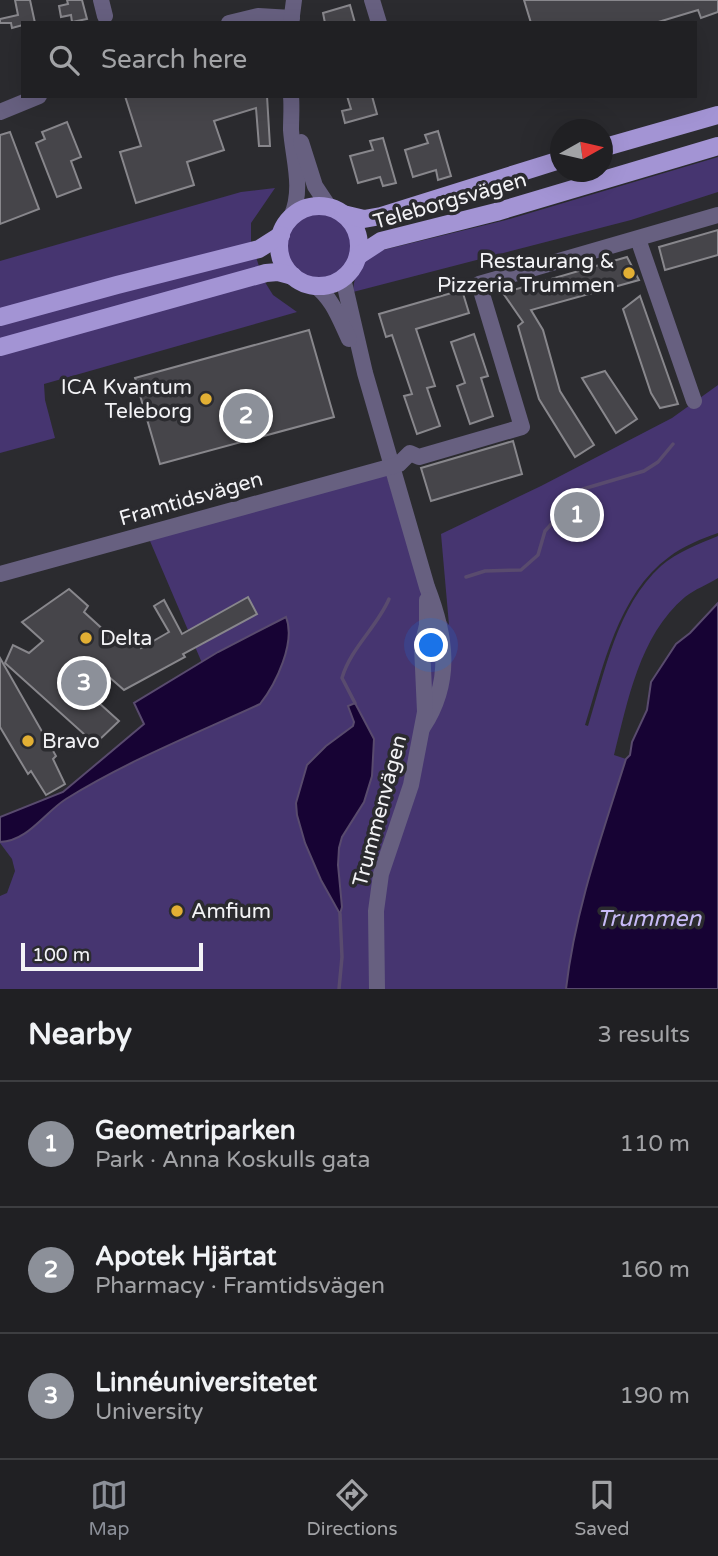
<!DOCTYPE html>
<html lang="en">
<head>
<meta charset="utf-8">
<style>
	:root { --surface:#202023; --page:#2d2d30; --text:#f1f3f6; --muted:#a2a3a6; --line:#3d3e41; --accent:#8c9099 }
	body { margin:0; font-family:"Varela Round",sans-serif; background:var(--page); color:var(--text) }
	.compass { position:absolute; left:550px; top:119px; width:63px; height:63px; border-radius:50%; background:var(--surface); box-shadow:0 7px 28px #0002; rotate:82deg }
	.scale { position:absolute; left:21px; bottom:18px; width:182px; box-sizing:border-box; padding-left:7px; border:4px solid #f3f3f6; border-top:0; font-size:19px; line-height:24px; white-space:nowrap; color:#f3f3f6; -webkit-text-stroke:5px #2b2b2f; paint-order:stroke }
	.you { position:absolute; left:432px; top:646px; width:24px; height:24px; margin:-18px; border:5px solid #fff; border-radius:50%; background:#1a73e8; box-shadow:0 0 0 10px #1a73e833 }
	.badge { display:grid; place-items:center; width:46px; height:46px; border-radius:50%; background:var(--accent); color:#fff; font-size:23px; font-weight:700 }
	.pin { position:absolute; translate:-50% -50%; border:4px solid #fff; box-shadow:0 2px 7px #0006 }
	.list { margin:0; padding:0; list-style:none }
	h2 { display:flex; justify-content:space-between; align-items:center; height:91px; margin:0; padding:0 28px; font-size:30px }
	h2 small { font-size:23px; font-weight:400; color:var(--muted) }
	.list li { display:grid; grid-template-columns:46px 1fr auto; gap:21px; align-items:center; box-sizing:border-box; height:126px; padding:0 28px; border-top:2px solid var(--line) }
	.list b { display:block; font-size:26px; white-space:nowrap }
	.list p { margin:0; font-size:23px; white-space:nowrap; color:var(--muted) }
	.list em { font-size:23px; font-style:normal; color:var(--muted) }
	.icon { flex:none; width:38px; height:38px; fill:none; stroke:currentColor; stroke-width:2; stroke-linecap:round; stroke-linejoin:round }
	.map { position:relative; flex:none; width:718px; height:989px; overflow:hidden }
	.search { position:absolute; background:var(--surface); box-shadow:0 7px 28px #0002; left:21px; right:21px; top:21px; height:77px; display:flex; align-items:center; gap:18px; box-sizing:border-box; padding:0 24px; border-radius:0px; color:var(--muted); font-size:26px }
	.sheet { height:469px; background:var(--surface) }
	nav { display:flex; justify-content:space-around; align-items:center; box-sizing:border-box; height:98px; border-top:2px solid var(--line); background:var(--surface); font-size:19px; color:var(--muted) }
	nav a { display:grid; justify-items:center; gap:4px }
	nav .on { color:var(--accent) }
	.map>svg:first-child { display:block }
	.green { fill:#463570 }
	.water { fill:#170334; stroke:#594b6e; stroke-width:2 }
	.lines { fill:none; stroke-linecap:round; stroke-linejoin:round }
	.stream { stroke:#594b6e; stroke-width:3.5 }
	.building { fill:#46454a; stroke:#88878c; stroke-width:2 }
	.minor { stroke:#676080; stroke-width:16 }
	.major { stroke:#a394d4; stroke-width:18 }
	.poi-dot { fill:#e2af34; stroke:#2b2b2f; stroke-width:2.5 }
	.labels { text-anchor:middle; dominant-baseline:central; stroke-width:7; stroke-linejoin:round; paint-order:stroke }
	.street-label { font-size:21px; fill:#f3f3f6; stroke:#2b2b2f }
	.poi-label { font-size:21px; fill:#f3f3f6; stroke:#2b2b2f; text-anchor:start }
	.water-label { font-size:23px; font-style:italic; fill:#c8bbf7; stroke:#2b2b2f }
</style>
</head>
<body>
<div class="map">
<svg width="718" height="989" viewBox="0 0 718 989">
	<rect width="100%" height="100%" fill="#2b2b2f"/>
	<!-- green -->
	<g class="green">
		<path d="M718 157V192L631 220 353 292C355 270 360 263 379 251L506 220Z"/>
		<polygon points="275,188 251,223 251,241 263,279 273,295 297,312 44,384 45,400 55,438 0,453 0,261 241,192"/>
		<circle cx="319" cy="246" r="33"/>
		<path d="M718 385V533C701 539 683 546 669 557 618 594 603 668 585 725L588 726C605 672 617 606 661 566 677 552 699 544 718 536V578C707 585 695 589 685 597 639 636 628 701 614 755L626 759C602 834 575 910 566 989H0V896L7 893 15 871 12 859 0 843V817L63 792 144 724 134 703 202 663 147 534 386 473 420 585 449 625 441 534 541 486 672 418Z"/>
	</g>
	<!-- water -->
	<g class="water">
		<path d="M718 603V989H566C575 910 602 835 626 759L630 755 632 742 647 710 651 682 676 644 690 633Z"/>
		<path d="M286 617C296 642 276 684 260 704 195 734 127 761 66 799 44 813 28 841 0 842V817L63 792 144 724 134 703 218 652Z"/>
		<polygon points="355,703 374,739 372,776 364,802 342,837 339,848 338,865 342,907 340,914 321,880 305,843 297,815 296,803 307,765 326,746 353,726 354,722 348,706"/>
	</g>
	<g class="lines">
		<!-- stream -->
		<g class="stream">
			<polyline points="466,577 485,571 521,570 538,555 545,531 583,489 644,471 658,462 673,444"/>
			<path d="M355 703 342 678C350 649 377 627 389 599"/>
			<polyline points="339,989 342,957 340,914"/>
		</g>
	</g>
	<!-- building -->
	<g class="building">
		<polygon points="15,0 30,0 35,23 23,23 23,25 12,28 11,23 0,23 0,19 18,15"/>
		<polygon points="67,0 82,0 87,19 72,22 71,15 61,17 59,6 68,4"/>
		<polygon points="524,0 718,0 718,12 701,18 698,10 655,23 531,23"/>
		<polygon points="350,5 355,23 325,23 323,13"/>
		<polygon points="125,96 267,96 270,146 259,146 256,108 214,121 224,150 187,162 194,185 136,203 120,152 141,146"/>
		<polygon points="347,96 372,96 377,114 345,123 342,111 351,109"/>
		<polygon points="67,122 81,157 71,161 81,188 57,197 36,143 45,139 42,132"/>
		<polygon points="438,131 451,176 438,180 436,170 413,177 405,150 428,143 425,135"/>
		<polygon points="10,132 39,209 0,224 0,135"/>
		<polygon points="383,138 396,183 383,186 380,177 358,183 350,156 373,150 370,141"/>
		<polygon points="718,230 718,255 665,270 659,247"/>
		<polygon points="627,257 639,280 531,310 543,330 560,391 594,445 575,457 539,399 518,326 523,322 503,293"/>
		<polygon points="462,290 469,313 416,329 435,386 427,388 440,426 417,434 404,396 412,394 392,335 386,337 379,314"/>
		<polygon points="640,296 678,404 660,408 651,393 623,309"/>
		<polygon points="309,330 334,417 160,464 135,378"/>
		<polygon points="474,334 488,376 481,378 493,416 470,424 457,386 465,383 451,342"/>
		<polygon points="605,371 637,419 616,433 582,378"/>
		<polygon points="513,441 522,474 431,501 421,468"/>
		<polygon points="69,589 88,606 84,612 118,643 135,635 141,648 169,632 154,606 164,600 182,634 248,597 257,614 183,654 185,657 124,690 92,662 78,684 119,721 95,744 5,663 13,645 29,653 43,641 22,622"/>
		<polygon points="0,658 56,756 53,759 65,784 46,795 31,771 28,774 0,727"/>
	</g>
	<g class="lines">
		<!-- minor -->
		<g class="minor">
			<polyline points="101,0 105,16"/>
			<polyline points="372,0 379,23"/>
			<polyline points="229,23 258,16 292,18"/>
			<polyline points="291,23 294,0"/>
			<path d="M291 96C292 107 291 118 291 130 293 159 304 189 291 217"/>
			<polyline points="0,112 39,96"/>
			<polyline points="301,142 315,186 329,207"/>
			<polyline points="638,239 694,401"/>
			<path d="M343 278 365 373 427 587C446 636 453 681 423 727"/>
			<path d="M314 285C332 297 340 320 349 339"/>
			<polyline points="0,574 393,466 399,464 410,453 419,457 522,427 479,284 718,215"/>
			<polyline points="377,989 376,911 381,874 411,785 425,712 422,646 427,625 427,600"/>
		</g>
		<!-- major -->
		<g class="major">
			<polyline points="602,148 718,115"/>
			<circle cx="319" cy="246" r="40"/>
			<polyline points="343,214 364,219 381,216 560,160"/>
			<polyline points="358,256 381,241 496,212 718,146"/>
			<polyline points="0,317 117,285 259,249 281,235"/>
			<polyline points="0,347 266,273 278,272 293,276"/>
		</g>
	</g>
	<!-- markers -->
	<g class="poi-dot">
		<circle cx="629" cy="273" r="7"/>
		<circle cx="206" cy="399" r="7"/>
		<circle cx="86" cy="638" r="7"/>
		<circle cx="28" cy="741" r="7"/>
		<circle cx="177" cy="911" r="7"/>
	</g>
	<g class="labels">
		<!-- street labels -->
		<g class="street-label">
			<text transform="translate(450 201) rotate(-16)">Teleborgsvägen</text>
			<text transform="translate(191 499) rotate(-16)">Framtidsvägen</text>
			<text transform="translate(380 811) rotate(-75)">Trummenvägen</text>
		</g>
		<!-- poi labels -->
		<g class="poi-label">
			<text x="615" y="261" text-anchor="end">Restaurang &amp;<tspan x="615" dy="24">Pizzeria Trummen</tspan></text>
			<text x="192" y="387" text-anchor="end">ICA Kvantum<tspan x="192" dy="24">Teleborg</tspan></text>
			<text x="100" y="638">Delta</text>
			<text x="42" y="741">Bravo</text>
			<text x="191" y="911">Amfium</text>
		</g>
		<!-- water labels -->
		<g class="water-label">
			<text x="649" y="919">Trummen</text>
		</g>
	</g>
</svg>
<svg class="compass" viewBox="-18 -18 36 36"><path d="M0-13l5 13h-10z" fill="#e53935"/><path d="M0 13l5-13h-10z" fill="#a2a3a6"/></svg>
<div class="scale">100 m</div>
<div class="you"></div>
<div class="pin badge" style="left:577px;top:515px">1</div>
<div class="pin badge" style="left:246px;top:416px">2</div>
<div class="pin badge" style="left:84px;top:683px">3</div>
<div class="search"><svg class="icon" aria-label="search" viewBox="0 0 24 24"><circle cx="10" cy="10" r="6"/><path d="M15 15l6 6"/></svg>Search here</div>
</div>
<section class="sheet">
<h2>Nearby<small>3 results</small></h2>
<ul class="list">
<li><span class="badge">1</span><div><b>Geometriparken</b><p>Park · Anna Koskulls gata</p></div><em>110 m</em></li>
<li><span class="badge">2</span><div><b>Apotek Hjärtat</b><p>Pharmacy · Framtidsvägen</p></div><em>160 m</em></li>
<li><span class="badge">3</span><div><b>Linnéuniversitetet</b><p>University</p></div><em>190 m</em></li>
</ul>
</section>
<nav>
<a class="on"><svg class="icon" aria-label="map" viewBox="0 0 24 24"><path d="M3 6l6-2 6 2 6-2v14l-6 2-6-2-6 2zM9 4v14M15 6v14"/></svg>Map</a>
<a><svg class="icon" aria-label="directions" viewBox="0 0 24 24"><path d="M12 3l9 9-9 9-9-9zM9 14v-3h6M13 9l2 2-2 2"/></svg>Directions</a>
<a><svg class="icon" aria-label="saved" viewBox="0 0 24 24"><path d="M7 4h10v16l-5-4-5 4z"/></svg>Saved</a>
</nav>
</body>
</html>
